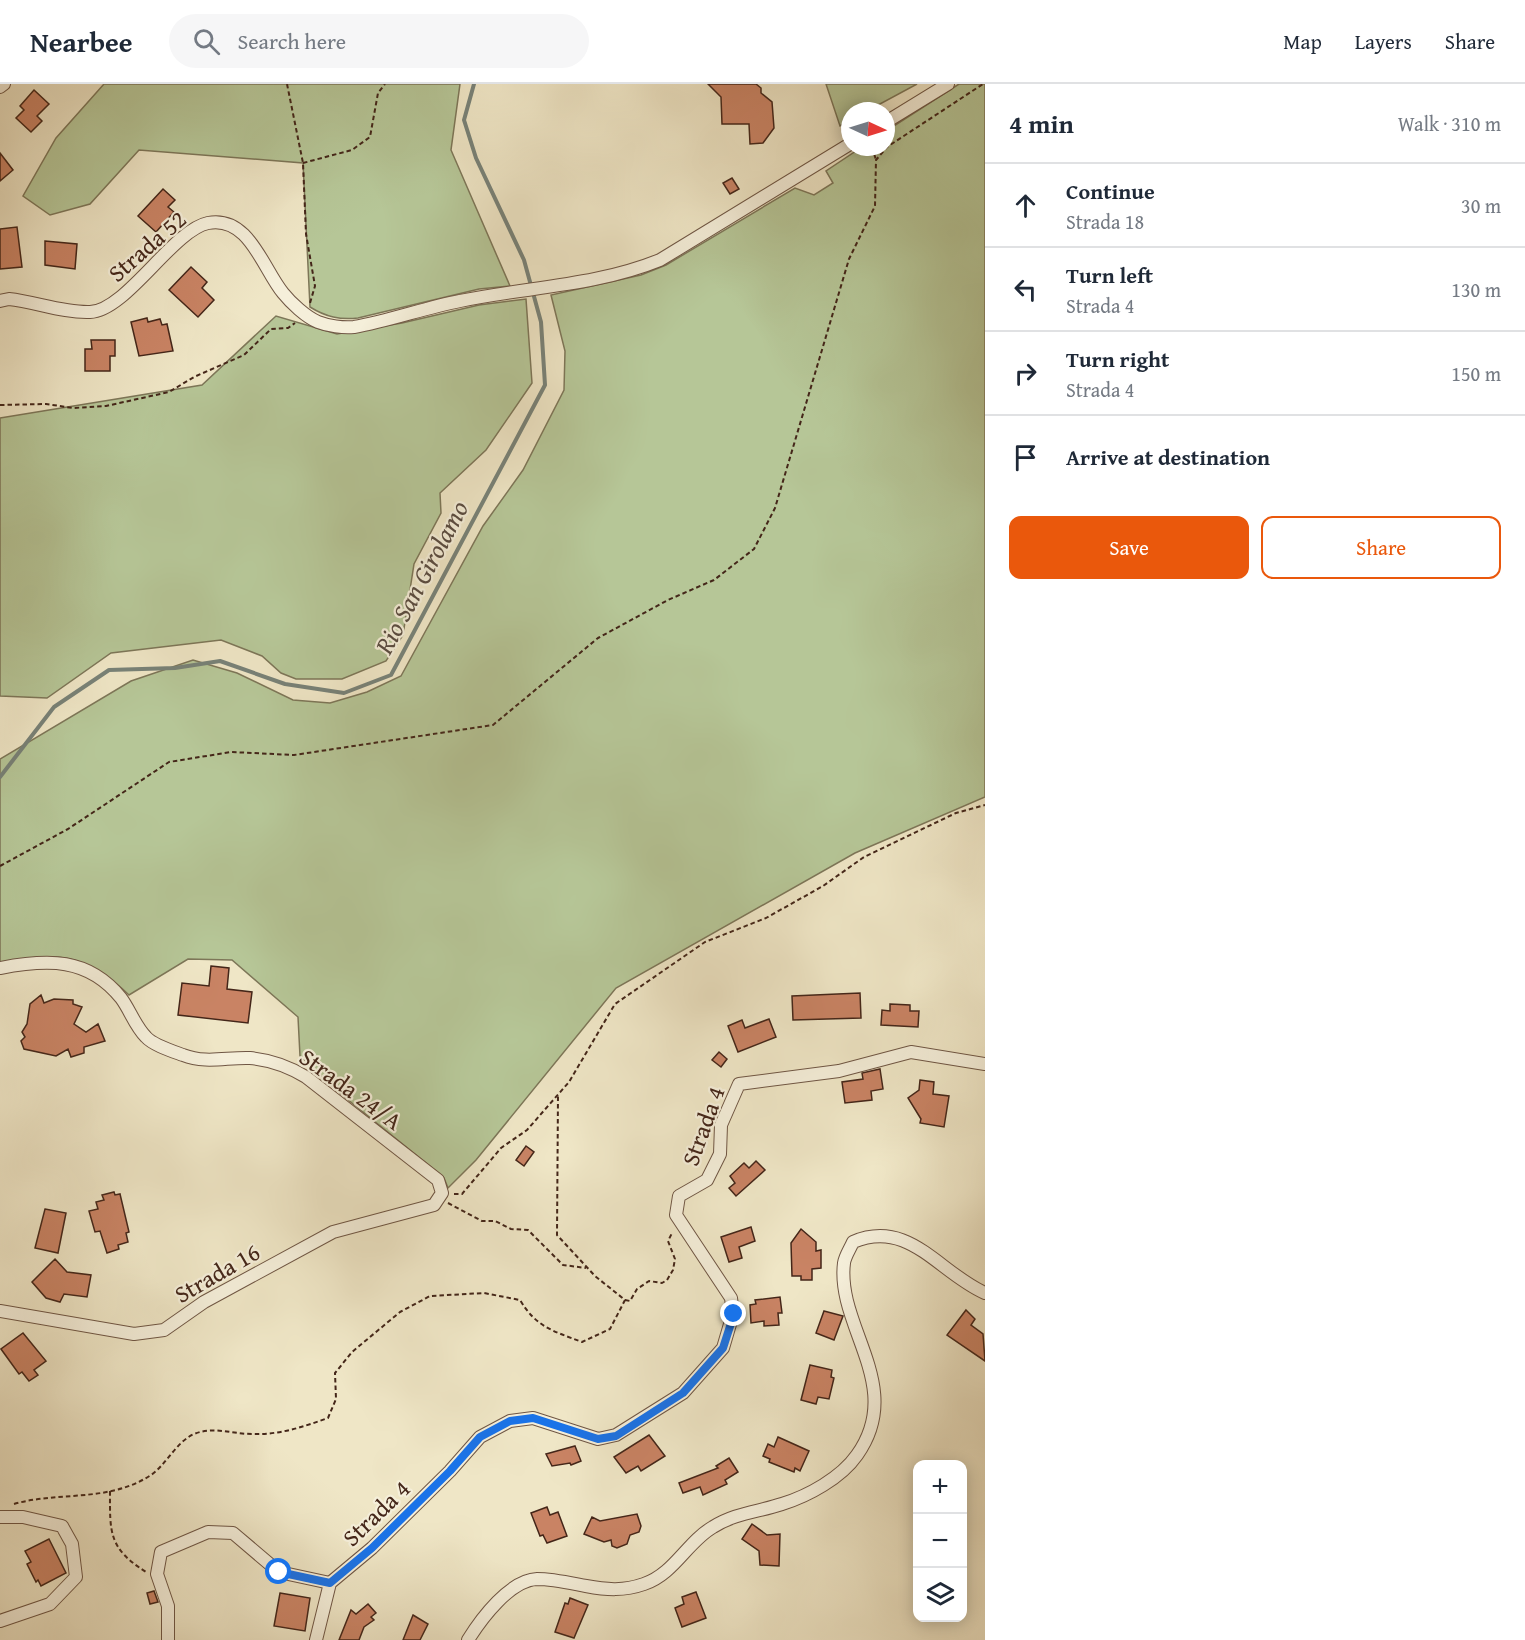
<!DOCTYPE html>
<html lang="en">
<head>
<meta charset="utf-8">
<style>
	:root { --surface:#fff; --page:#f6f6f7; --text:#1f2937; --muted:#747a83; --line:#e0e1e3; --accent:#ea580c }
	body { margin:0; font-family:"Gentium Book Plus",serif; background:var(--page); color:var(--text) }
	.controls { position:absolute; right:18px; bottom:18px; display:grid; overflow:hidden; border-radius:12px; box-shadow:0 3px 15px #0003 }
	.controls button { width:54px; height:54px; display:grid; place-items:center; padding:0; border:0; border-bottom:2px solid var(--line); background:var(--surface); color:var(--text); font:30px sans-serif }
	.compass { position:absolute; left:841px; top:18px; width:54px; height:54px; border-radius:50%; background:var(--surface); box-shadow:0 3px 15px #0003; rotate:94deg }
	.stop { position:absolute; width:18px; height:18px; margin:-14px; border:4px solid #1a73e8; border-radius:50%; background:#fff }
	.stop.end { background:#1a73e8; border-color:#fff; box-shadow:0 2px 6px #0008 }
	.list { margin:0; padding:0; list-style:none }
	h2 { display:flex; justify-content:space-between; align-items:center; height:78px; margin:0; padding:0 24px; font-size:26px }
	h2 small { font-size:20px; font-weight:400; color:var(--muted) }
	.list li { display:grid; grid-template-columns:39px 1fr auto; gap:18px; align-items:center; box-sizing:border-box; height:84px; padding:0 24px; border-top:2px solid var(--line) }
	.list b { display:block; font-size:22px; white-space:nowrap }
	.list p { margin:0; font-size:20px; white-space:nowrap; color:var(--muted) }
	.list em { font-size:20px; font-style:normal; color:var(--muted) }
	.actions { display:flex; gap:12px; padding:18px 24px }
	.actions a { flex:1; padding:14px 0; border:2px solid var(--accent); border-radius:12px; text-align:center; font-size:21px; color:var(--accent) }
	.actions .main { background:var(--accent); color:#fff }
	.icon { flex:none; width:33px; height:33px; fill:none; stroke:currentColor; stroke-width:2; stroke-linecap:round; stroke-linejoin:round }
	.map { position:relative; flex:none; width:985px; height:1556px; overflow:hidden }
	header { display:flex; align-items:center; gap:36px; box-sizing:border-box; height:84px; padding:0 30px; background:var(--surface); border-bottom:2px solid var(--line) }
	header strong { font-size:28px }
	nav { display:flex; gap:33px; margin-inline-start:auto; font-size:21px }
	.search { width:420px; height:54px; background:var(--page); display:flex; align-items:center; gap:15px; box-sizing:border-box; padding:0 21px; border-radius:33px; color:var(--muted); font-size:22px }
	main { display:flex }
	aside { flex:1; background:var(--surface) }
	.map>svg:first-child { display:block }
	.green { fill:#b6c697; stroke:#7d7658; stroke-width:1.5 }
	.lines { fill:none; stroke-linecap:round; stroke-linejoin:round }
	.stream { stroke:#788278; stroke-width:4 }
	.building { fill:#c98364; stroke:#442619; stroke-width:1.5 }
	.minor-casing { stroke:#6f5644; stroke-width:14 }
	.path { stroke:#442619; stroke-width:2; stroke-dasharray:4.5 3; stroke-linecap:butt }
	.minor { stroke:#f5efda; stroke-width:12 }
	.route { stroke:#1a73e8; stroke-width:8 }
	.labels { text-anchor:middle; dominant-baseline:central; stroke-width:4.5; stroke-linejoin:round; paint-order:stroke }
	.street-label { font-size:24px; fill:#442619; stroke:#f5efda }
	.water-label { font-size:26px; font-style:italic; fill:#5a4c41; stroke:#f5efda }
</style>
</head>
<body>
<header>
<strong>Nearbee</strong>
<div class="search"><svg class="icon" aria-label="search" viewBox="0 0 24 24"><circle cx="10" cy="10" r="6"/><path d="M15 15l6 6"/></svg>Search here</div>
<nav><a>Map</a><a>Layers</a><a>Share</a></nav>
</header>
<main>
<div class="map">
<svg width="985" height="1556" viewBox="0 0 985 1556">
	<rect width="100%" height="100%" fill="#efe6c6"/>
	<filter id="stains"><feTurbulence type="fractalNoise" baseFrequency=".00333" numOctaves="4"/><feColorMatrix values="0 0 0 0 .2 0 0 0 0 .09 0 0 0 0 .02 0 0 0 .5 -.17"/></filter>
	<radialGradient id="worn" r=".72"><stop offset=".6" stop-color="#630" stop-opacity="0"/><stop offset="1" stop-color="#630" stop-opacity=".3"/></radialGradient>
	<!-- green -->
	<g class="green">
		<path d="M104 0H460L451 66 510 202 479 205 358 234C340 236 326 233 310 223L303 79 139 66 90 120 50 131 23 112 56 54Z"/>
		<polygon points="826,0 917,0 867,27 850,27 850,36 840,42"/>
		<path d="M959 0H985V713L855 769 616 904 476 1076 448 1104 444 1094 431 1083 342 1011 300 972 298 933 232 876 188 875 129 911C88 871 56 865 0 880V675L131 597 193 576 237 589 293 616 330 619 367 608 401 592 483 442 523 386 564 306 565 267 551 211 641 191 666 181 795 104 814 111 833 99 826 87 862 63H886V47Z"/>
		<polygon points="526,215 532,299 486,366 440,409 441,429 414,480 403,551 386,577 342,595 296,595 281,589 262,572 221,556 111,569 47,614 0,612 0,334 202,301 276,232 337,250 402,239 479,221"/>
	</g>
	<g class="lines">
		<!-- stream -->
		<polyline class="stream" points="0,693 54,623 109,586 175,584 220,577 285,600 344,609 391,591 545,301 541,238 524,176 476,74 464,36 474,0"/>
	</g>
	<!-- building -->
	<g class="building">
		<polygon points="708,0 756,0 761,4 761,9 772,18 774,44 763,59 750,60 749,40 722,40 721,13"/>
		<polygon points="34,6 49,20 37,32 42,37 31,48 16,34 24,26 20,22"/>
		<polygon points="0,69 13,86 0,97"/>
		<polygon points="732,94 739,105 730,110 723,99"/>
		<polygon points="163,105 175,116 168,123 174,128 156,148 138,132"/>
		<polygon points="17,143 22,183 0,185 0,145"/>
		<polygon points="45,157 77,160 75,185 45,181"/>
		<polygon points="191,183 207,198 202,204 214,216 198,233 169,206"/>
		<polygon points="147,234 148,238 160,235 162,241 167,240 173,267 139,272 131,238"/>
		<polygon points="91,256 115,256 115,272 110,272 110,287 85,287 85,265 92,265"/>
		<polygon points="211,882 229,884 227,905 252,908 248,939 178,931 182,899 209,902"/>
		<polygon points="860,909 861,934 793,936 792,912"/>
		<polygon points="41,911 44,919 54,915 73,916 73,920 82,923 74,940 86,948 98,940 105,957 84,963 84,969 71,973 68,965 56,972 24,965 21,957 25,953 22,948 27,940 30,920"/>
		<polygon points="890,920 910,921 910,927 919,927 918,943 881,941 882,926 890,927"/>
		<polygon points="769,935 776,953 738,968 728,942 742,936 745,944"/>
		<polygon points="719,968 727,975 721,983 712,976"/>
		<polygon points="880,985 883,1005 871,1007 872,1016 845,1019 842,998 863,995 862,989"/>
		<polygon points="920,996 934,998 933,1010 949,1012 944,1043 920,1039 921,1035 908,1014 919,1006"/>
		<polygon points="526,1062 534,1068 524,1082 516,1076"/>
		<polygon points="756,1077 765,1086 736,1112 729,1104 735,1099 730,1092 744,1079 749,1084"/>
		<polygon points="114,1108 115,1111 120,1110 129,1148 126,1149 128,1158 118,1161 119,1165 107,1169 100,1147 95,1148 89,1127 98,1125 96,1118 104,1116 102,1111"/>
		<polygon points="45,1125 66,1129 58,1169 35,1164"/>
		<polygon points="751,1143 755,1157 739,1163 742,1174 729,1178 721,1153"/>
		<polygon points="801,1145 816,1158 816,1167 821,1166 821,1184 812,1185 812,1196 801,1196 801,1192 792,1192 791,1159"/>
		<polygon points="55,1175 67,1188 91,1191 87,1213 64,1210 60,1218 46,1214 32,1198"/>
		<polygon points="780,1213 782,1229 778,1229 779,1241 764,1242 764,1237 751,1239 750,1221 756,1220 755,1216"/>
		<polygon points="966,1226 975,1235 971,1241 983,1250 985,1277 947,1251"/>
		<polygon points="824,1227 843,1232 834,1256 816,1249"/>
		<polygon points="23,1249 46,1277 34,1286 38,1291 29,1297 22,1288 19,1290 1,1265"/>
		<polygon points="810,1281 832,1286 831,1293 834,1294 829,1315 818,1313 816,1320 801,1316"/>
		<polygon points="649,1351 665,1372 641,1387 638,1382 626,1389 614,1373"/>
		<polygon points="778,1353 809,1367 800,1387 795,1384 794,1388 769,1378 770,1375 763,1372 768,1360 774,1363"/>
		<polygon points="575,1362 581,1377 571,1381 570,1379 552,1382 546,1370"/>
		<polygon points="729,1374 738,1388 725,1396 727,1400 703,1411 700,1403 683,1409 679,1399 718,1384 716,1382"/>
		<polygon points="547,1423 550,1431 558,1428 567,1452 547,1459 543,1451 540,1452 531,1429"/>
		<polygon points="637,1430 641,1442 639,1448 630,1451 627,1460 617,1464 612,1462 611,1456 604,1458 584,1450 592,1433 600,1437"/>
		<polygon points="752,1440 767,1451 780,1450 779,1482 760,1481 759,1467 742,1455"/>
		<polygon points="49,1455 66,1489 41,1502 38,1496 36,1498 27,1480 31,1478 25,1467"/>
		<polygon points="154,1507 158,1518 150,1520 147,1509"/>
		<polygon points="696,1508 706,1534 682,1543 675,1524 684,1520 682,1513"/>
		<polygon points="280,1509 310,1514 305,1547 274,1542"/>
		<polygon points="570,1514 588,1521 574,1554 555,1548 565,1519 568,1520"/>
		<polygon points="368,1520 376,1529 371,1533 374,1536 364,1543 359,1556 339,1556 351,1526 356,1530"/>
		<polygon points="413,1531 428,1540 420,1556 403,1556"/>
	</g>
	<g class="lines">
		<defs>
			<g id="minor">
				<polyline points="0,3 4,0"/>
				<polyline points="886,38 948,0"/>
				<path d="M0 217 9 215C36 218 63 229 90 228 126 227 173 146 208 139 249 131 263 185 283 209 291 219 306 233 318 238 328 242 343 244 354 243 389 237 424 224 460 217 527 203 596 202 660 176L850 60"/>
				<path d="M0 884C47 875 88 873 121 914 130 926 135 942 146 953 153 961 172 967 183 971 206 980 227 973 250 974 272 976 288 982 306 993L438 1096 442 1109 434 1121 333 1148 204 1218 164 1246 134 1250 0 1227"/>
				<polyline points="0,1433 23,1433 62,1442 72,1460 76,1493 50,1520 0,1537"/>
				<polyline points="168,1556 168,1522 157,1490 161,1468 208,1448 233,1449 279,1488 330,1499"/>
				<polyline points="316,1556 330,1499 372,1464 450,1387 480,1353 510,1337 533,1334 598,1355 616,1351 683,1309 723,1264 733,1230 731,1214 676,1131 679,1112 707,1096 720,1070 721,1041 739,1000 839,987 911,968 985,980"/>
				<path d="M468 1556C481 1535 510 1496 537 1495 553 1495 570 1499 586 1502 607 1506 624 1507 644 1500 674 1490 687 1458 713 1443 735 1429 758 1428 782 1420 808 1412 841 1394 857 1371 906 1302 836 1243 844 1179 845 1172 850 1165 853 1158 909 1134 939 1189 985 1209"/>
			</g>
		</defs>
		<!-- minor casing -->
		<use href="#minor" class="minor-casing"/>
		<!-- path -->
		<g class="path">
			<polyline points="287,0 303,79 306,150 315,202 310,219"/>
			<polyline points="872,63 876,76"/>
			<polyline points="303,79 352,66 370,53 378,9 385,0"/>
			<polyline points="0,321 46,320 73,324 106,322 169,308 194,293 244,271 271,245 288,244 295,239"/>
			<polyline points="0,782 68,745 169,678 231,668 294,671 493,641 598,554 668,516 714,496 754,465 775,424 849,175 875,122 876,76 887,63 983,0"/>
			<polyline points="454,1110 462,1110 501,1064 527,1046 569,998 615,920 705,858 766,834 823,802 864,773 956,729 985,721"/>
			<polyline points="448,1119 482,1137 495,1137 511,1145 528,1146 563,1181 586,1184"/>
			<polyline points="625,1216 630,1217 637,1205 649,1197 662,1199 667,1196 673,1186 675,1175 668,1157 672,1149"/>
			<path d="M110 1407C110 1448 108 1464 146 1488"/>
			<path d="M14 1420C59 1407 108 1419 151 1391 166 1381 176 1358 194 1350 214 1342 232 1350 252 1350 279 1351 303 1343 328 1334L336 1315 335 1289 352 1268 400 1228 430 1212 484 1209 520 1216C536 1243 553 1247 582 1258L610 1245 625 1216 595 1192 557 1151 558 1010"/>
		</g>
		<!-- minor -->
		<use href="#minor" class="minor"/>
	</g>
	<g class="lines">
		<!-- route -->
		<polyline class="route" points="279,1488 330,1499 372,1464 450,1387 480,1353 510,1337 533,1334 598,1355 616,1352 683,1309 723,1264 734,1230"/>
	</g>
	<g class="labels">
		<!-- street labels -->
		<g class="street-label">
			<text transform="translate(147 162) rotate(-41)">Strada 52</text>
			<text transform="translate(351 1005) rotate(36)">Strada 24/A</text>
			<text transform="translate(703 1042) rotate(-70)">Strada 4</text>
			<text transform="translate(217 1189) rotate(-30)">Strada 16</text>
			<text transform="translate(376 1429) rotate(-44)">Strada 4</text>
		</g>
		<!-- water labels -->
		<g class="water-label">
			<text transform="translate(421 493) rotate(-62)">Rio San Girolamo</text>
		</g>
	</g>
	<rect width="100%" height="100%" filter="url(#stains)"/>
	<rect width="100%" height="100%" fill="url(#worn)"/>
</svg>
<div class="controls">
<button>+</button>
<button>−</button>
<button><svg class="icon" aria-label="layers" viewBox="0 0 24 24"><path d="M12 4l9 5-9 5-9-5zM3 14l9 5 9-5"/></svg></button>
</div>
<svg class="compass" viewBox="-18 -18 36 36"><path d="M0-13l5 13h-10z" fill="#e53935"/><path d="M0 13l5-13h-10z" fill="#747a83"/></svg>
<div class="stop" style="left:279px;top:1488px"></div>
<div class="stop end" style="left:734px;top:1230px"></div>
</div>
<aside>
<h2>4 min<small>Walk · 310 m</small></h2>
<ul class="list">
<li><svg class="icon" aria-label="ahead" viewBox="0 0 24 24"><path d="M12 20V5M6 11l6-6 6 6"/></svg><div><b>Continue</b><p>Strada 18</p></div><em>30 m</em></li>
<li><svg class="icon" aria-label="left" viewBox="0 0 24 24"><path d="M17 20v-9H6M10 6l-5 5 5 5"/></svg><div><b>Turn left</b><p>Strada 4</p></div><em>130 m</em></li>
<li><svg class="icon" aria-label="right" viewBox="0 0 24 24"><path d="M7 20v-9h11M14 6l5 5-5 5"/></svg><div><b>Turn right</b><p>Strada 4</p></div><em>150 m</em></li>
<li><svg class="icon" aria-label="arrive" viewBox="0 0 24 24"><path d="M6 21V4h12l-3 4 3 4H6"/></svg><div><b>Arrive at destination</b></div></li>
</ul>
<div class="actions"><a class="main">Save</a><a>Share</a></div>
</aside>
</main>
</body>
</html>
